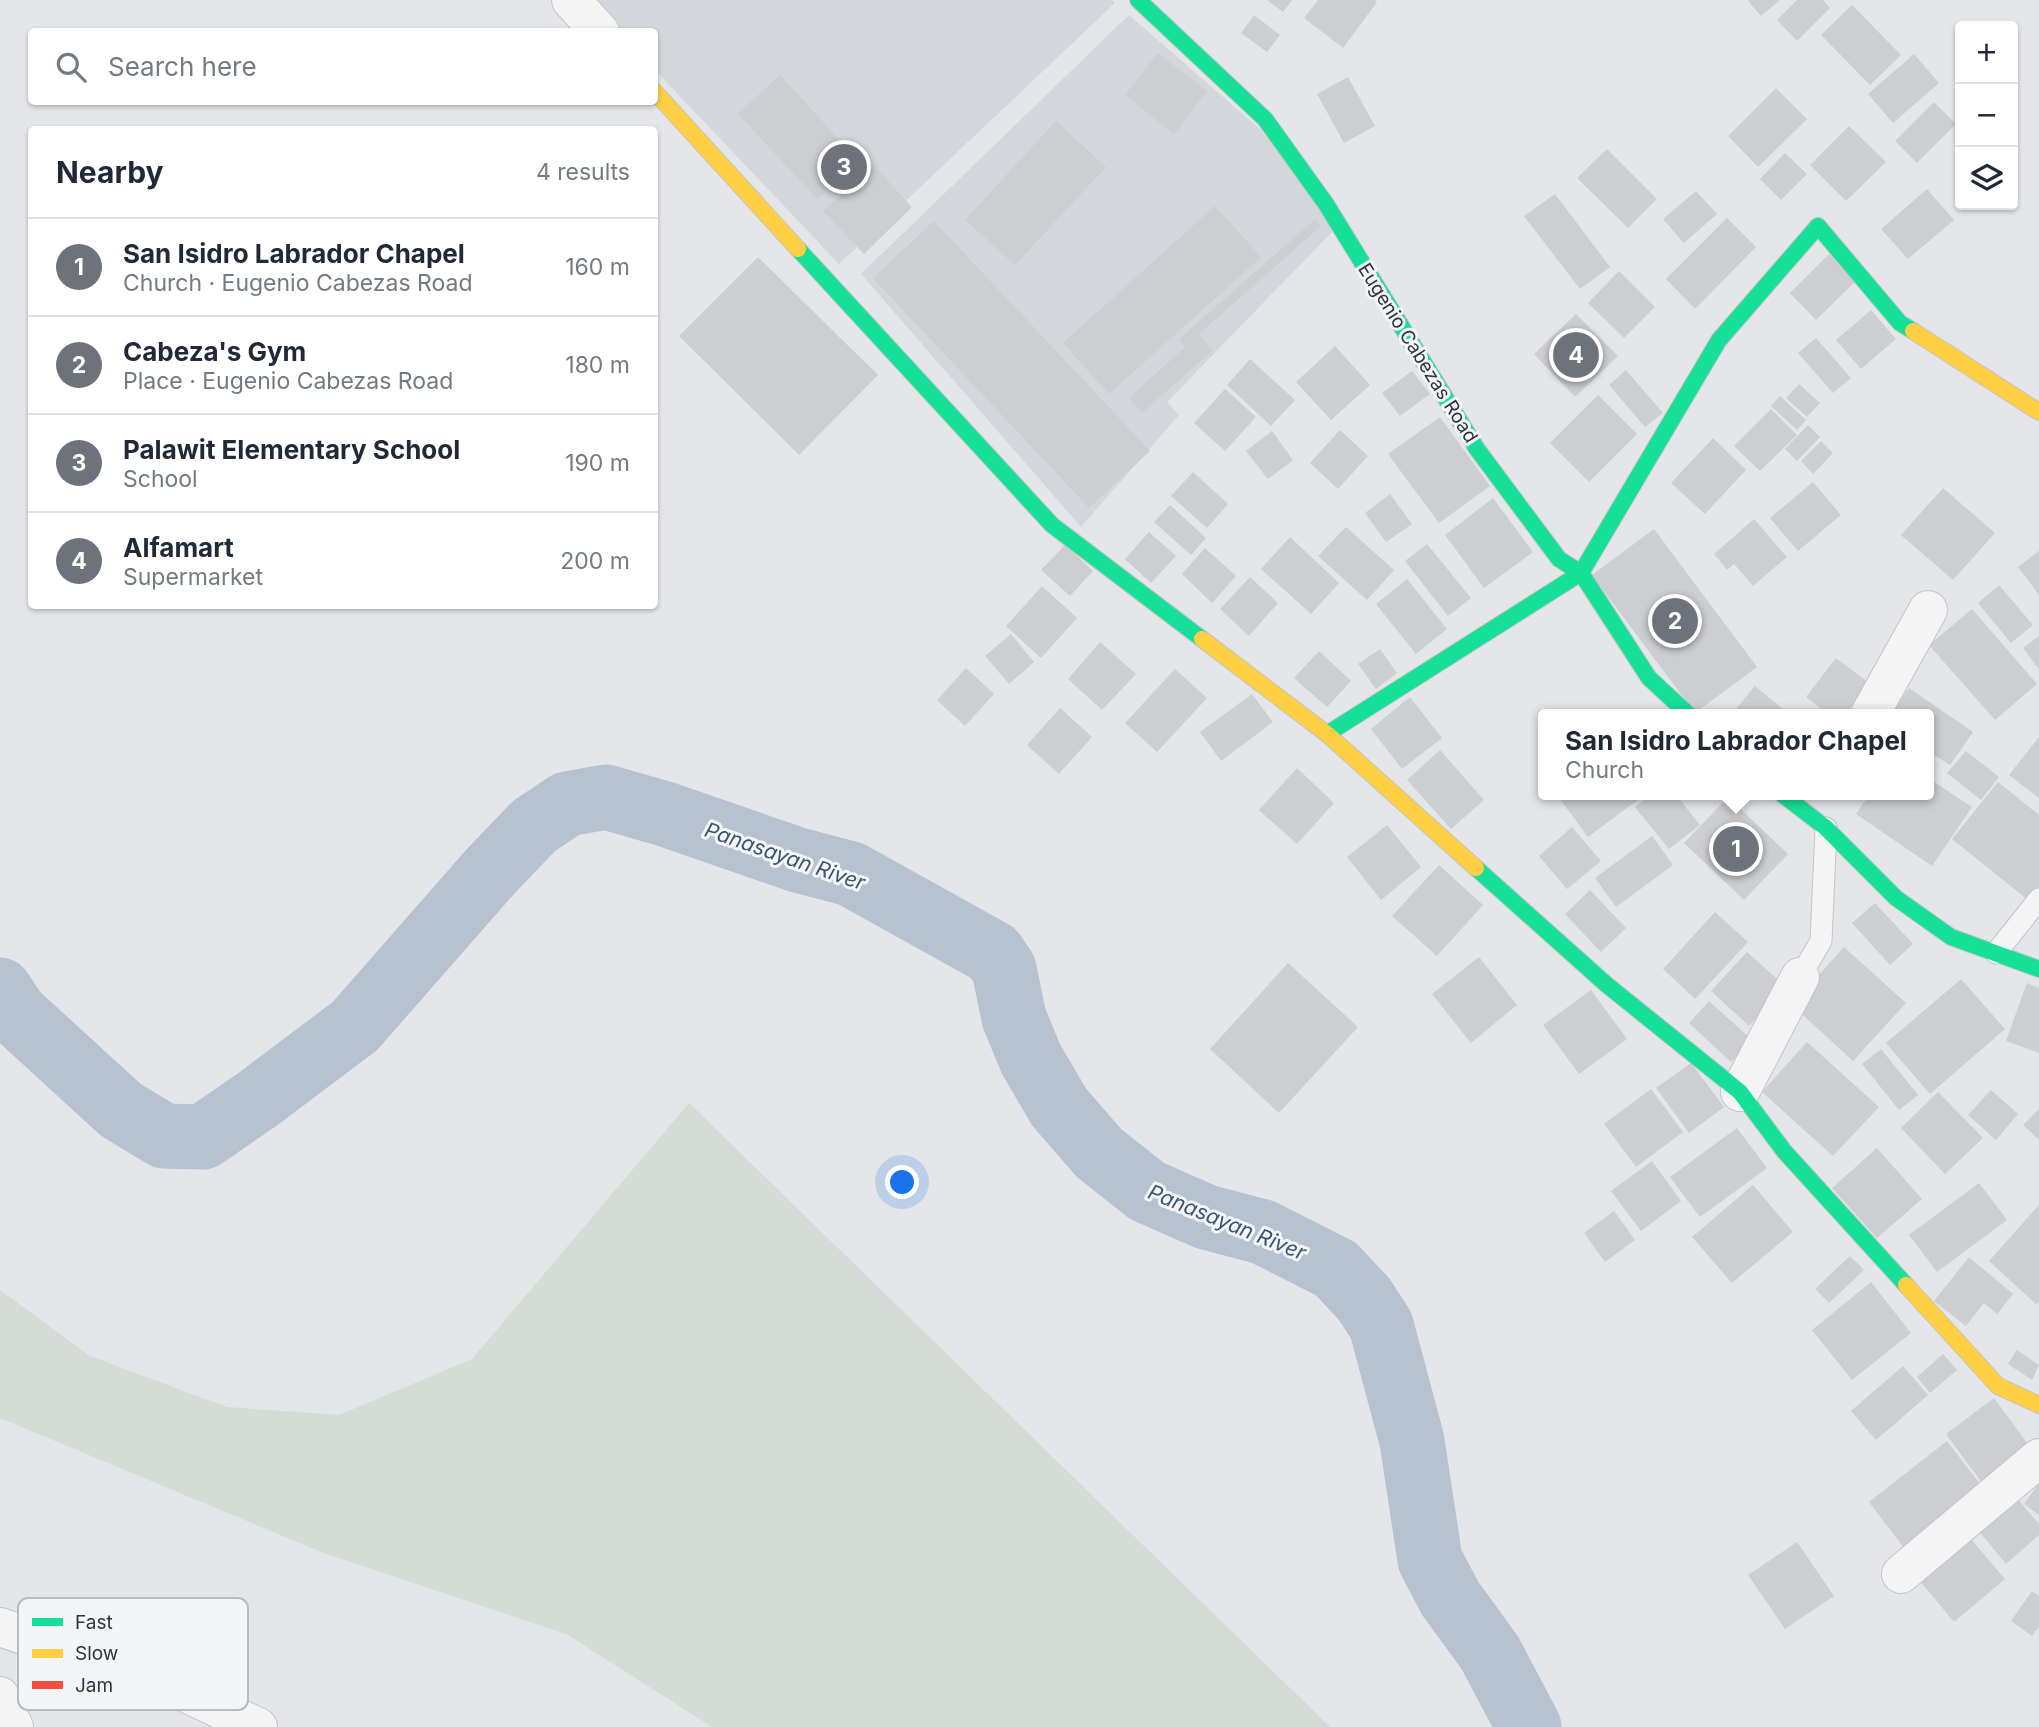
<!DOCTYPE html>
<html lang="en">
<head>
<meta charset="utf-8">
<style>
	:root { --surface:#fff; --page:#f2f2f3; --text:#1f2937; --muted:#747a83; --line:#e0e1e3; --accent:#6d727b }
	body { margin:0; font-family:Inter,sans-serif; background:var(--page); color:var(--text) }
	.controls { position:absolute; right:21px; top:21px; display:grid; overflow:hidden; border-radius:7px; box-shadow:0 2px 5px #0004 }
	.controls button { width:63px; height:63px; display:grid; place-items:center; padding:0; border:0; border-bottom:2px solid var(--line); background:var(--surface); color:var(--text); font:35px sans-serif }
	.you { position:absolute; left:903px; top:1183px; width:24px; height:24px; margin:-18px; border:5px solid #fff; border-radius:50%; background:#1a73e8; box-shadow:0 0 0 10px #1a73e833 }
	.badge { display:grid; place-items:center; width:46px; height:46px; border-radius:50%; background:var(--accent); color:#fff; font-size:23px; font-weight:700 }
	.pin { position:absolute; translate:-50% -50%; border:4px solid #fff; box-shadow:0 2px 7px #0006 }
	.popup { position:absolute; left:1538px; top:709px; width:396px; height:91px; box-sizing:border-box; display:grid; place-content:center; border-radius:7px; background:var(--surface); filter:drop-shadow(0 2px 5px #0005); font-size:23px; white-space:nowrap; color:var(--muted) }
	.popup b { font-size:26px; color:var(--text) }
	.popup::after { content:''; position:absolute; left:50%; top:100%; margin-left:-14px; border:14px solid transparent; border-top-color:var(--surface) }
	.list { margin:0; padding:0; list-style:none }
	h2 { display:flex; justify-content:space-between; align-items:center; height:91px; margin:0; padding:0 28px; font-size:30px }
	h2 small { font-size:23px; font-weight:400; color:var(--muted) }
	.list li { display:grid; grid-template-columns:46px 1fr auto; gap:21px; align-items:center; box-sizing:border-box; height:98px; padding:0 28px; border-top:2px solid var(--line) }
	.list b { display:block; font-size:26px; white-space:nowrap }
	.list p { margin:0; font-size:23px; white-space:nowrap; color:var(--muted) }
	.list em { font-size:23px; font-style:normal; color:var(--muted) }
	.icon { flex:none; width:38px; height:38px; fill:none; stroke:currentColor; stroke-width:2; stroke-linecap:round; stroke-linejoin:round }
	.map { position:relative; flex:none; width:2039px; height:1727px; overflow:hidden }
	.search { position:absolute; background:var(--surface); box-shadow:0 2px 5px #0004; left:28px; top:28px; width:630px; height:77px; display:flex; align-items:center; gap:18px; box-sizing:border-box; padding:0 24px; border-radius:7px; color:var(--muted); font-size:26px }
	.panel { position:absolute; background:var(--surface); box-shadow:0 2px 5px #0004; left:28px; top:126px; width:630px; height:483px; border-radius:7px }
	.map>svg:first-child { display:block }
	.built { fill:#d3d6db }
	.grass { fill:#d5dcd5 }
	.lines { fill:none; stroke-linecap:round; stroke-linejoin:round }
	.river { stroke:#b6c2d0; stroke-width:65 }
	.building { fill:#cdced1 }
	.lane-casing { stroke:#c3c4c7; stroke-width:23 }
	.street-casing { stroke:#c3c4c7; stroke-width:40 }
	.fast-casing { stroke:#c3c4c7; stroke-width:18 }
	.slow-casing { stroke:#c3c4c7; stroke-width:18 }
	.lane { stroke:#f4f4f5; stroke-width:21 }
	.street { stroke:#f4f4f5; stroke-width:38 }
	.fast { stroke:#16e098; stroke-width:16 }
	.slow { stroke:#ffcf43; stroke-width:16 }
	.labels { text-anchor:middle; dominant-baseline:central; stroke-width:6; stroke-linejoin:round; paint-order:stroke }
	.street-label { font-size:19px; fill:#2d3440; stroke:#f3f5f7 }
	.water-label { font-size:21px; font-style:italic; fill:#3c536f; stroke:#f3f5f7 }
	.key { fill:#f3f5f7; stroke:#b8bbc0; stroke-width:2 }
	.key-label { font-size:19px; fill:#2d3440 }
</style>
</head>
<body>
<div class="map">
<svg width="2039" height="1727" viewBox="0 0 2039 1727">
	<rect width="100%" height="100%" fill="#e4e6e9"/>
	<!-- built -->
	<g class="built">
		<polygon points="587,0 1112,0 1115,3 839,264 655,70 654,32 617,31"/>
		<polygon points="1129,15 1262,131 1335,229 1167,402 1179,415 1081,527 861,274"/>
	</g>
	<!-- grass -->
	<polygon class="grass" points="689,1103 1330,1727 712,1727 568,1635 321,1552 0,1418 0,1290 90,1356 227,1407 339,1415 472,1359"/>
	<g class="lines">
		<!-- river -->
		<polyline class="river" points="0,990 15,1013 121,1110 164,1136 203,1137 258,1099 355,1026 490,872 534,826 567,804 606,797 665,814 798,860 851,874 993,953 1004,969 1014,1018 1031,1059 1059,1107 1099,1153 1147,1191 1206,1217 1263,1232 1336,1269 1364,1299 1381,1325 1412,1441 1430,1560 1450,1598 1490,1653 1529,1727"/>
	</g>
	<!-- building -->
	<g class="building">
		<polygon points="1267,0 1292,0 1283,12"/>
		<polygon points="1318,0 1375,0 1377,2 1343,48 1304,18"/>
		<polygon points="1749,0 1780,0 1761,16 1748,1"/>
		<polygon points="1797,0 1823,0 1830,8 1797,41 1777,20"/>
		<polygon points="1852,5 1901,55 1870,85 1821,35"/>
		<polygon points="1254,15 1280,35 1267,52 1241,33"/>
		<polygon points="1158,53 1207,91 1174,134 1125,95"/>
		<polygon points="1914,54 1939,83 1893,123 1868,94"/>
		<polygon points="780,75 859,161 817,199 738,114"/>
		<polygon points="1348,77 1375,126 1344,143 1317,94"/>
		<polygon points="1776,88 1807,119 1758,167 1728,136"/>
		<polygon points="1934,102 1956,124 1917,163 1895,141"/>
		<polygon points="1056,121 1106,167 1015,265 965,220"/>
		<polygon points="1849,126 1886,162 1846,201 1810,165"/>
		<polygon points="1607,149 1657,199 1628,228 1577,178"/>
		<polygon points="1785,153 1807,174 1781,200 1760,179"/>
		<polygon points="873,165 912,207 864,254 823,211"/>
		<polygon points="1927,189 1954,220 1908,259 1881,229"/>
		<polygon points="1696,191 1717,214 1684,243 1663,219"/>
		<polygon points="1555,194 1610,267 1580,289 1524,216"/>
		<polygon points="1215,206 1261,257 1109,394 1063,343"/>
		<polygon points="1727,218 1756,247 1695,309 1666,279"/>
		<polygon points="1315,219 1321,226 1199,334 1213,350 1142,413 1129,398 1185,347 1179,339"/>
		<polygon points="934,221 1150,451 1089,508 873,278"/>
		<polygon points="1829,254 1856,281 1816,320 1790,293"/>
		<polygon points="758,257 878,375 799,455 679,336"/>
		<polygon points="1619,271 1655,307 1624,338 1588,303"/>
		<polygon points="1871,310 1896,339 1861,369 1836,340"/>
		<polygon points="1576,314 1618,356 1575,397 1534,354"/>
		<polygon points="1816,338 1851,378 1833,393 1798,353"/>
		<polygon points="1335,346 1370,385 1331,420 1296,382"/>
		<polygon points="1250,359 1295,400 1271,426 1227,385"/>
		<polygon points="1626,370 1663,413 1645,427 1609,385"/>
		<polygon points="1412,371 1430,394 1400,416 1382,393"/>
		<polygon points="1799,384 1820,403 1807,417 1786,398"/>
		<polygon points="1225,389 1256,417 1225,451 1194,423"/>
		<polygon points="1598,395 1637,434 1589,482 1550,443"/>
		<polygon points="1780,396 1806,420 1797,430 1771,406"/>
		<polygon points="1771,409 1797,435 1760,471 1734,446"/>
		<polygon points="1440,417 1490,486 1439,523 1388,454"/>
		<polygon points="1808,425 1820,437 1797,461 1785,449"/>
		<polygon points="1340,430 1368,456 1338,489 1310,463"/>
		<polygon points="1272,431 1293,460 1268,479 1246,451"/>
		<polygon points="1713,438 1746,470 1705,514 1671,483"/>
		<polygon points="1821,441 1833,453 1813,474 1801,461"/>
		<polygon points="1193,472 1228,504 1207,528 1171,496"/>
		<polygon points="1813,482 1841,515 1798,551 1770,518"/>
		<polygon points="1943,488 1995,533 1953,580 1901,535"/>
		<polygon points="1390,494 1412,524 1386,542 1365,513"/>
		<polygon points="1493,498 1533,552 1484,588 1445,535"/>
		<polygon points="1170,505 1206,538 1191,555 1154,522"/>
		<polygon points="1754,519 1787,557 1753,586 1734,564 1727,570 1714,554"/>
		<polygon points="1346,527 1394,570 1367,600 1318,556"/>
		<polygon points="1654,529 1757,667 1695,713 1592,575"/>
		<polygon points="1149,532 1176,556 1151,583 1125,559"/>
		<polygon points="1290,537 1339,583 1311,614 1261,569"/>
		<polygon points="1427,544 1471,598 1448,616 1405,561"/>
		<polygon points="1065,545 1093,571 1070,596 1041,570"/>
		<polygon points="1205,548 1236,576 1212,603 1182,574"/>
		<polygon points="2039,551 2039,595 2018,567"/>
		<polygon points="1250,577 1278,603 1249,636 1220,609"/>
		<polygon points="1407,579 1447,629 1416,654 1376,604"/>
		<polygon points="1999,585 2033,625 2011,643 1978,603"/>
		<polygon points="1042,586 1077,618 1041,658 1006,626"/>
		<polygon points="1972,609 2037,684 1995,720 1929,645"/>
		<polygon points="1011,634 1034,662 1009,684 985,656"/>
		<polygon points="2039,636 2039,669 2023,648"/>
		<polygon points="1100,642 1136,674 1102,710 1068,679"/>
		<polygon points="1380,649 1397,673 1376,689 1358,664"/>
		<polygon points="1319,651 1351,681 1327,707 1294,678"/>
		<polygon points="1836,658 1869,683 1845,714 1828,714 1806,697"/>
		<polygon points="966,668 994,694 965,726 937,700"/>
		<polygon points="1175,669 1207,698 1157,752 1125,723"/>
		<polygon points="1755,686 1789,714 1732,714"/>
		<polygon points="1909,688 1973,732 1950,765 1928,751 1928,714 1891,714"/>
		<polygon points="1252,694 1273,722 1221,761 1200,732"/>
		<polygon points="1410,697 1442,738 1402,769 1371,729"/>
		<polygon points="1060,708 1092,737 1059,774 1027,745"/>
		<polygon points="2039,737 2039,798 2009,775"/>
		<polygon points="1440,750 1484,800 1451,829 1407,780"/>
		<polygon points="1966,751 1999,777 1981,800 1947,773"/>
		<polygon points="1297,768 1334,803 1297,844 1259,810"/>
		<polygon points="1928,778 1972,807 1932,866 1856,814 1869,795 1928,795"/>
		<polygon points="1998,782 2039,815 2039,887 2028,900 1952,839"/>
		<polygon points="1557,795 1636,795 1639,799 1588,837"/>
		<polygon points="1650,795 1676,795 1700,825 1669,849 1635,807"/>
		<polygon points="1728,797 1788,854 1744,900 1684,843"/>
		<polygon points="1387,825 1421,867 1381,900 1347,857"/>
		<polygon points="1572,827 1601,861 1567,889 1539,856"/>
		<polygon points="1652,836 1673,865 1616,907 1595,878"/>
		<polygon points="1439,865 1483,905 1437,956 1392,916"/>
		<polygon points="1590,890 1626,928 1601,952 1565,914"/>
		<polygon points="1875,903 1913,944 1890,965 1852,923"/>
		<polygon points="1715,912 1748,942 1695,999 1663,969"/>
		<polygon points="1844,947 1906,1003 1853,1061 1792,1005"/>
		<polygon points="1747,952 1785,986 1749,1026 1711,991"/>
		<polygon points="1479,957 1517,1005 1471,1043 1432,994"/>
		<polygon points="1288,963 1358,1027 1279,1113 1210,1049"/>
		<polygon points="1961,979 2005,1029 1930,1094 1886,1043"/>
		<polygon points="2027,983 2039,988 2039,1053 2006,1041"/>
		<polygon points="1591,990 1627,1039 1579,1074 1543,1025"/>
		<polygon points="1709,1001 1752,1040 1731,1062 1689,1023"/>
		<polygon points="1807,1042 1879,1107 1833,1156 1762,1092"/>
		<polygon points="1881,1049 1918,1095 1899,1110 1862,1064"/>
		<polygon points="1691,1063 1724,1107 1689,1133 1656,1088"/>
		<polygon points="1651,1089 1683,1132 1636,1167 1604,1124"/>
		<polygon points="1991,1090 2018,1114 1996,1140 1968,1115"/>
		<polygon points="1938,1092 1983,1138 1945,1174 1901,1128"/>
		<polygon points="2039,1109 2039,1140 2023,1125"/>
		<polygon points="1737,1128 1767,1168 1700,1217 1670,1177"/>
		<polygon points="1877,1148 1922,1199 1877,1238 1832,1188"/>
		<polygon points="1652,1161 1681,1201 1641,1231 1611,1191"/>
		<polygon points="1979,1183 2007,1220 1937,1272 1909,1235"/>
		<polygon points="1753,1185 1793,1232 1732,1283 1692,1237"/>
		<polygon points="2039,1205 2039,1302 2036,1304 1989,1261"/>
		<polygon points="1614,1211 1635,1240 1605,1262 1584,1233"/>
		<polygon points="1850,1256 1864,1270 1829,1303 1815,1289"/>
		<polygon points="1969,1257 2013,1294 1997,1314 1984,1303 1966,1326 1934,1301"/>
		<polygon points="1871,1282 1911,1333 1852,1380 1812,1330"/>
		<polygon points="2017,1350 2039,1365 2032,1380 2008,1364"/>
		<polygon points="1943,1354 1957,1370 1930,1393 1917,1377"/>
		<polygon points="1903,1366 1928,1395 1876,1440 1851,1411"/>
		<polygon points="1994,1398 2033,1451 1985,1487 1946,1434"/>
		<polygon points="1947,1441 1987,1493 1908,1553 1869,1502"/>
		<polygon points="2039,1483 2039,1515 2024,1504"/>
		<polygon points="2016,1497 2039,1524 2039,1535 2006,1564 1978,1530"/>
		<polygon points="1970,1538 2005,1579 1954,1622 1920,1581"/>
		<polygon points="1797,1542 1834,1596 1785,1629 1748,1575"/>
		<polygon points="2032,1591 2039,1596 2039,1627 2032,1636 2011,1621"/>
	</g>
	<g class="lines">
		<defs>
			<g id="lane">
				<polyline points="1996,953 2039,899"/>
				<polyline points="1800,977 1821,941 1826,828"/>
			</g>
			<g id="street">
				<polyline points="571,0 600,32"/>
				<polyline points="1870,714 1928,610"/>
				<polyline points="1740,1092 1800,977"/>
				<polyline points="1901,1574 2039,1458"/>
				<polyline points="0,1627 171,1686 258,1727"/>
				<polyline points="0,1696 14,1727"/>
			</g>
			<g id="fast">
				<polyline points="1138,0 1265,119 1326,204 1477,449 1559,559 1581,573 1649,678 1688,714"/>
				<polyline points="798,249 1052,525 1202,639"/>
				<polyline points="1327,734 1581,573 1719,340 1818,226 1900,323 1913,331"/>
				<polyline points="1783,795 1826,828 1896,898 1951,937 2039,969"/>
				<polyline points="1476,868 1607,985 1740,1092 1784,1151 1906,1285"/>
			</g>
			<g id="slow">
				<polyline points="654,91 798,249"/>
				<polyline points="1913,331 2039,412"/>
				<polyline points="1202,639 1327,734 1476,868"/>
				<polyline points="1906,1285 1998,1386 2039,1405"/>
			</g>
		</defs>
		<!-- lane casing -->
		<use href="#lane" class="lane-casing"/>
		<!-- street casing -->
		<use href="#street" class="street-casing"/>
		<!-- fast casing -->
		<use href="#fast" class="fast-casing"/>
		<!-- slow casing -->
		<use href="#slow" class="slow-casing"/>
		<!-- lane -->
		<use href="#lane" class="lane"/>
		<!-- street -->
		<use href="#street" class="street"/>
		<!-- fast -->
		<use href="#fast" class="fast"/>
		<!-- slow -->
		<use href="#slow" class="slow"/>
	</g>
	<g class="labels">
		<!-- street labels -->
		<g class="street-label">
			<text transform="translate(1418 353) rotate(58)">Eugenio Cabezas Road</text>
		</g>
		<!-- water labels -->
		<g class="water-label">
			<text transform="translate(785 856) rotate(19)">Panasayan River</text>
			<text transform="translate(1227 1222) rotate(22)">Panasayan River</text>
		</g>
	</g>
	<!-- legend -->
	<rect x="18" y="1598" width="230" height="112" rx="10" class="key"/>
	<rect x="32" y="1618" width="31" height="8" fill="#16e098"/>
	<rect x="32" y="1649" width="31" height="9" fill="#ffcf43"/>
	<rect x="32" y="1681" width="31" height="8" fill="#f24e42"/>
	<g class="key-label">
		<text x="75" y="1629">Fast</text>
		<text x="75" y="1660">Slow</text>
		<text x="75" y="1692">Jam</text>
	</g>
</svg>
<div class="controls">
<button>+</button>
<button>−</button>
<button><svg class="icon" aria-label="layers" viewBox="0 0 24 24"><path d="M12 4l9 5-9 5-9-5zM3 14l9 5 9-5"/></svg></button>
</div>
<div class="you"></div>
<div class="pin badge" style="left:1736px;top:849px">1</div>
<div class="popup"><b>San Isidro Labrador Chapel</b>Church</div>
<div class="pin badge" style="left:1675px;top:621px">2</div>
<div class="pin badge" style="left:844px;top:167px">3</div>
<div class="pin badge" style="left:1576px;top:355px">4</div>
<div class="search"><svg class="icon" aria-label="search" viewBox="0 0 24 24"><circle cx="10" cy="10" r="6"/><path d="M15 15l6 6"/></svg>Search here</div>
<section class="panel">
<h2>Nearby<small>4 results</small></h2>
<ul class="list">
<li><span class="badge">1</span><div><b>San Isidro Labrador Chapel</b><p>Church · Eugenio Cabezas Road</p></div><em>160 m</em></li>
<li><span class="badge">2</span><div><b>Cabeza's Gym</b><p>Place · Eugenio Cabezas Road</p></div><em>180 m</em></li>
<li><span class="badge">3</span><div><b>Palawit Elementary School</b><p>School</p></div><em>190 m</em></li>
<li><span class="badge">4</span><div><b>Alfamart</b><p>Supermarket</p></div><em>200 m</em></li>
</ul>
</section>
</div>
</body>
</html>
